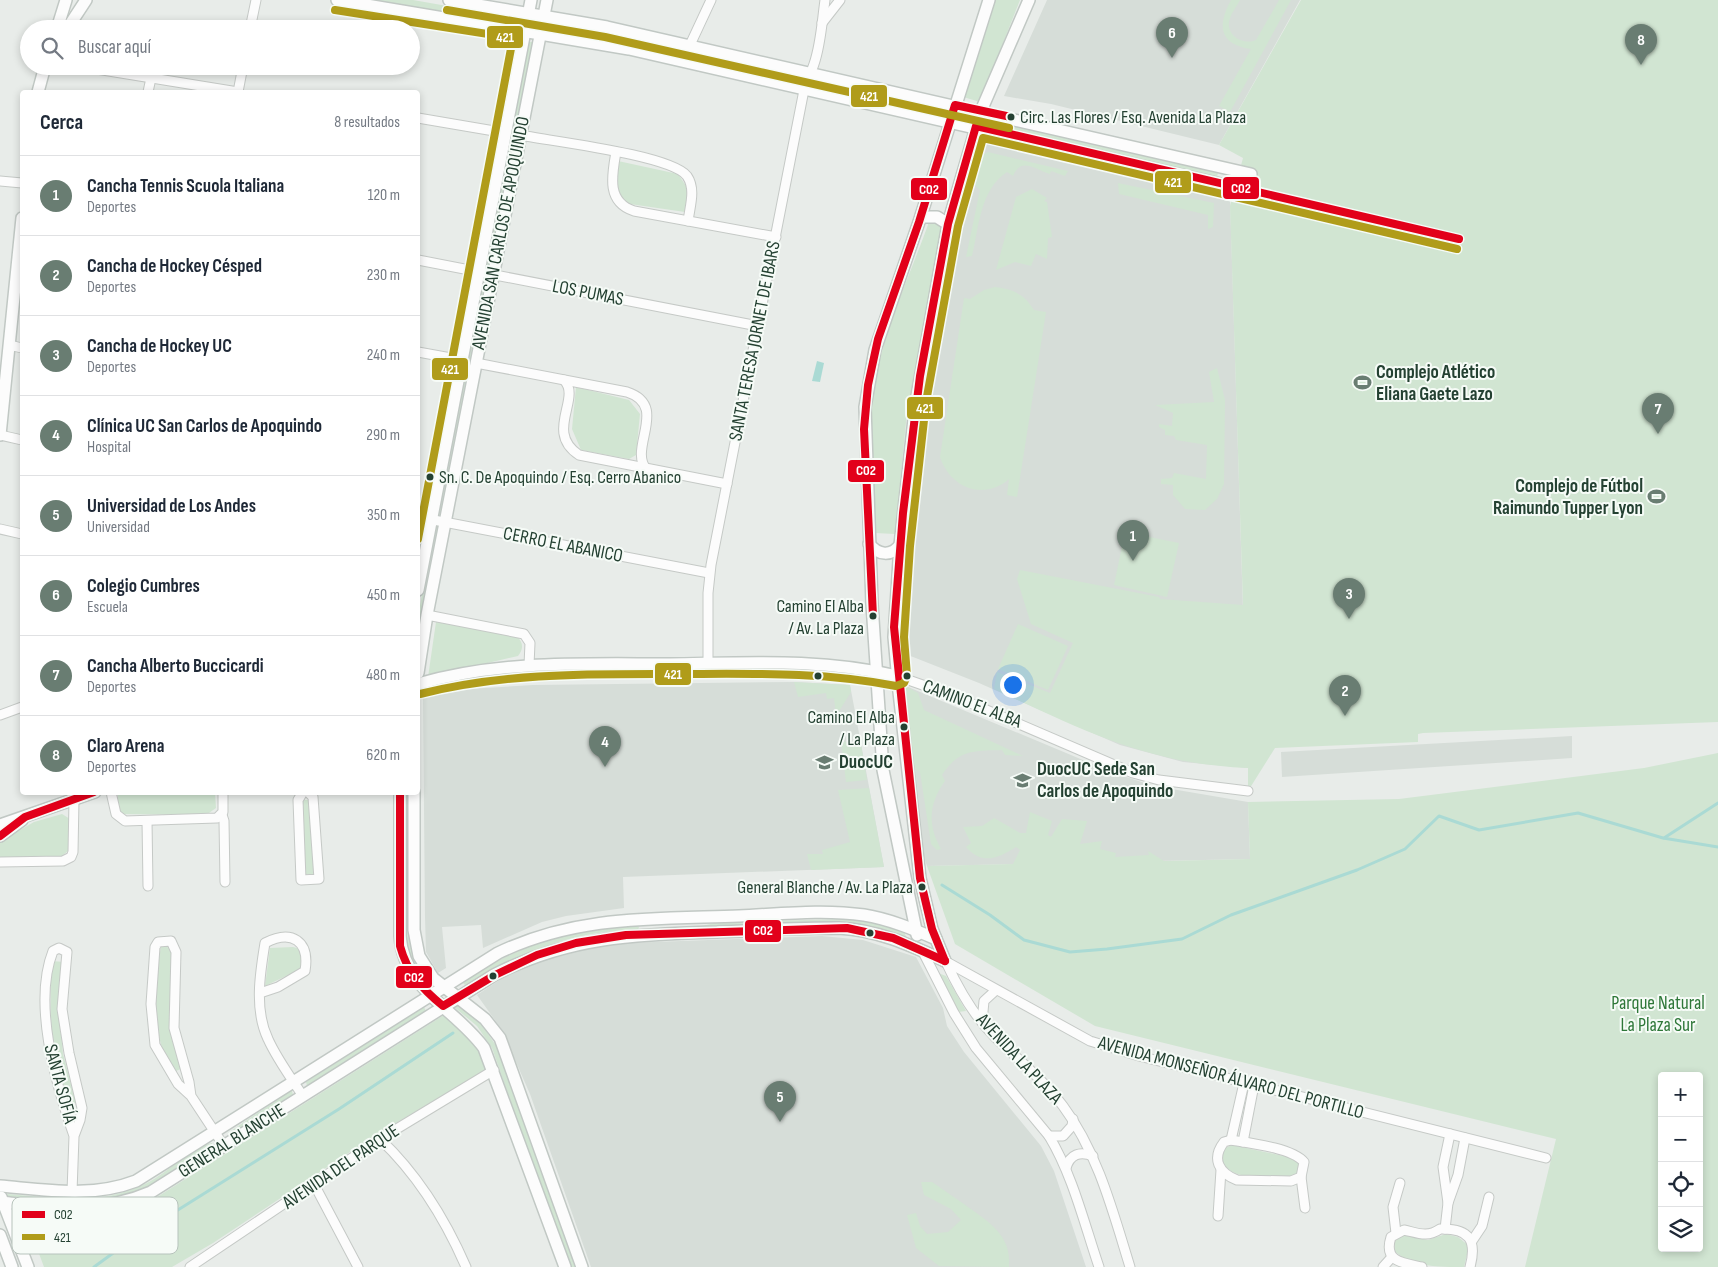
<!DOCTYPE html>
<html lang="es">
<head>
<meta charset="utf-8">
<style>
	:root { --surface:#fff; --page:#f6f6f7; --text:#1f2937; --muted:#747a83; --line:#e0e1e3; --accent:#697d72 }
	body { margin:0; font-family:"Sofia Sans Condensed",sans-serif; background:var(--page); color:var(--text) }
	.controls { position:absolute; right:15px; bottom:15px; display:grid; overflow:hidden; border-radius:5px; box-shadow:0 2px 8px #0003 }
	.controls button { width:45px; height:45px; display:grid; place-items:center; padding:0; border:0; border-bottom:1px solid var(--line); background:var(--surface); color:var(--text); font:25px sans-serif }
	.you { position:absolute; left:1012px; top:684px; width:18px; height:18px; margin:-12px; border:4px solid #fff; border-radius:50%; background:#1a73e8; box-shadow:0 0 0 8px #1a73e833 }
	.badge { display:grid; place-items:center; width:32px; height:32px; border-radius:50%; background:var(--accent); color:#fff; font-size:16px; font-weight:700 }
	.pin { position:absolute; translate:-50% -41px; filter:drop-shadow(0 1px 2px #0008) }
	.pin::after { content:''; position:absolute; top:26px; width:18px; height:15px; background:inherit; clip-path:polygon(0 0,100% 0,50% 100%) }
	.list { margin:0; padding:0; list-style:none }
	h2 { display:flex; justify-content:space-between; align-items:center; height:65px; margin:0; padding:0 20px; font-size:21px }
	h2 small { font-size:16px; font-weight:400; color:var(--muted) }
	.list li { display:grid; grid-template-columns:32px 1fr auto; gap:15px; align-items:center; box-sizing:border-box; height:80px; padding:0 20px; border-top:1px solid var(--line) }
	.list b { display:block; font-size:19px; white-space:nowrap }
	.list p { margin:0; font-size:16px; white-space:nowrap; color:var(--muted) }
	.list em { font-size:16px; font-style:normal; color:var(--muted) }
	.icon { flex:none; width:28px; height:28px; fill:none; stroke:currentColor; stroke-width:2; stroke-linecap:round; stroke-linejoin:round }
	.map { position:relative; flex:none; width:1718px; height:1267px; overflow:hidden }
	.search { position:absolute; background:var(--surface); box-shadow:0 2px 8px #0003; left:20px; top:20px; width:400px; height:55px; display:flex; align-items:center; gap:12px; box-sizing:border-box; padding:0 18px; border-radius:28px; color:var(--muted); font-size:19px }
	.panel { position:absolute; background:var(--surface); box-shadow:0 2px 8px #0003; left:20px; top:90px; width:400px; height:705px; border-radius:5px }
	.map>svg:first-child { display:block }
	.built { fill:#d6ddd8 }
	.green { fill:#d1e5d2; fill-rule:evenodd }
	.water { fill:#aadad4 }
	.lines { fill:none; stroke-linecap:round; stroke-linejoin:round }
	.stream { stroke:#aadad4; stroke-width:3 }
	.street-casing { stroke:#c5c9c6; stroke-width:11 }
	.secondary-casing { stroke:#c1c8c4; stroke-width:14 }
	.street { stroke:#fcfcfc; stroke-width:9 }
	.secondary { stroke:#fcfcfc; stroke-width:11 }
	.bus-1-casing { stroke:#f6fbf7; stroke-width:11 }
	.bus-2-casing { stroke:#f6fbf7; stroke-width:11 }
	.bus-1 { stroke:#e2001a; stroke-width:8 }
	.bus-2 { stroke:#b09c1a; stroke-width:8 }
	.bus-dot { fill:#244132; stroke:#f6fbf7; stroke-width:2 }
	.labels { text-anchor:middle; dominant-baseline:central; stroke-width:4; stroke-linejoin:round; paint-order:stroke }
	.bus-label { font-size:18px; fill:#244132; stroke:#f6fbf7; text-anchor:end }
	.street-label { font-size:19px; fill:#244132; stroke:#f6fbf7 }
	.poi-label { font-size:19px; font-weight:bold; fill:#244132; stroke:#f6fbf7; text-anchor:start }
	.park-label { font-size:19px; fill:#2e7738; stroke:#f6fbf7 }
	.key { fill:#f6fbf7; stroke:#b7c3bc; stroke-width:1 }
	.key-label { font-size:14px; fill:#244132 }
	.line-badge { stroke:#f6fbf7; stroke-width:2 }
	.badge-label { font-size:14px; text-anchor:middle; font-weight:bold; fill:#fff }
</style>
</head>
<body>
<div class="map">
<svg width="1718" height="1267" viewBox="0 0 1718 1267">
	<rect width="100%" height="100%" fill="#e8ece9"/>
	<!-- built -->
	<g class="built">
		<polygon points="1047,0 1300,0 1219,145 1051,104 1004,96"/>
		<polygon points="983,143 1230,199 1248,768 1183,762 1120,745 979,683 908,655 916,511 934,377 958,245"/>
		<polygon points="794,682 850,685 884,867 623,877 624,908 566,916 542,922 483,948 481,925 442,927 446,968 438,973 426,952 425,917 423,698 425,694 468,689 533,685"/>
		<polygon points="901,684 1114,773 1154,786 1248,802 1250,859 927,866 918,840"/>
		<polygon points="1572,736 1572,758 1282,777 1281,752"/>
		<polygon points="822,936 863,940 916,957 943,1008 947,1026 964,1052 1041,1146 1054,1171 1086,1267 591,1267 530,1094 502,1030 477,995 501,979 535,963 586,949 626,943"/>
	</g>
	<!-- green -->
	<g class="green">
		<polygon points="366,0 413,0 654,42 1218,172 1217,178 648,48 516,23"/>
		<polygon points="992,0 1020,0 980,102 960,96"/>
		<path d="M1231 0H1240C1237 6 1232 12 1230 18 1224 34 1242 46 1256 40L1279 0H1291L1230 112 1219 106 1251 49C1219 44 1217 26 1231 0Z"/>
		<path d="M1301 0H1718V722L1423 733 1418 734V742L1275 748 1248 791V768C1148 764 1083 730 994 689L997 672 1050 693 1073 643 1031 624 1017 579 1020 570 1159 597 1160 599 1243 605 1230 206 1243 158 1219 145Z"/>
		<polygon points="528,42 533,42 489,268 485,268"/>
		<path d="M988 152 1068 171 1065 176 1051 171 1050 174C1036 170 1021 156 1013 176L1007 172C980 190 979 226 972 256L966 257 980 190 975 185 982 155Z"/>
		<polygon points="618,161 678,174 688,189 685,212 623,203 616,192"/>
		<polygon points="1118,183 1214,203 1213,227 1208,229 1208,215 1119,194"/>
		<polygon points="1032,189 1047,198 1044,201 1047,202 1052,237 1048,238 1047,259 1036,254 1031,266 1015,262 996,270 1016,197"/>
		<path d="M929 222 943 226 907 412 895 534 875 533C873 487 867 438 873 392 882 334 909 278 929 222Z"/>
		<polygon points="484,278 487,281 441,515 438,516 482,279"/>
		<path d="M995 287C1013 289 1024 294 1034 310L1046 312 1017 497 1007 495 1009 479C984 501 950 488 940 457L964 298 970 299 984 290Z"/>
		<polygon points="1217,368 1225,400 1224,484 1217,499 1205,510 1185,509 1173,495 1173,485 1161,484 1161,479 1172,478 1174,473 1206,479 1207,445 1176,440 1174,436 1165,435 1165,430 1159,427 1159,424 1172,426 1173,413 1155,405 1214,402 1209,372"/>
		<polygon points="576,387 629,400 640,414 636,455 629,459 581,450 572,429"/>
		<polygon points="438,526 439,528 418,642 418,616 435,527"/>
		<polygon points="1125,532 1179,543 1167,597 1114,585"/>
		<path d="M436 622 517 636C523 643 524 648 518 656L428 677Z"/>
		<polygon points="1018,624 1068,646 1048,690 998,669"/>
		<polygon points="794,682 850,685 851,692 836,716 834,698 827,699 826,693 798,697"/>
		<path d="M901 684 918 693 924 710 1023 756 1005 755 1002 750C974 751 959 749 942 775L945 781C929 803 927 825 941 849L937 850 931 844 920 772 910 765Z"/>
		<polygon points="841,741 861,744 867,780 846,782"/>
		<path d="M1718 753V1267H1525L1556 1139 1095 1026 955 944 927 866 1013 864 1020 850 1016 847C997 859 982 865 966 847L971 843 963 827 982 826 994 818 1020 833H1026L1030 812 1052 821 1048 835 1051 837 1062 819 1087 821 1080 844 1102 841 1100 849 1116 853 1115 857 1149 855 1148 851 1164 861 1250 859 1248 802 1399 799 1644 768ZM1662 1076H1699V1248H1662Z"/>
		<polygon points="869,788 884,867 811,870 807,854 823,854 822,850 850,842 838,790"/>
		<polygon points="125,792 215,793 216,808 206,815 118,814 118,795"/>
		<polygon points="404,793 409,793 410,943 420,969 436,986 431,989 416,973 405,945"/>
		<polygon points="302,800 313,800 315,874 304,874"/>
		<polygon points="62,814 70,819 70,849 60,858 0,859 0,842 3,840 34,822"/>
		<polygon points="850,919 881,924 904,932 907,938 883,929 843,923 651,929 702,926 719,922"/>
		<path d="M636 925 639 927 638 930C570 931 523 952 465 985L461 981C524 944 563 931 636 925Z"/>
		<path d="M161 946 172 948 171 1027 183 1068 176 1071C149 1046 155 980 161 946Z"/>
		<polygon points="293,947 301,949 305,967 265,986 270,948"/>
		<path d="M52 961 64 962 59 1011 63 1054 76 1103 68 1105C50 1054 49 1014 52 961Z"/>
		<polygon points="938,973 946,976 966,1011 958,1012"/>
		<polygon points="457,1003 482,1025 499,1050 575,1267 569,1267 492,1048 477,1026 453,1006"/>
		<polygon points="424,1007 426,1011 307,1086 306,1082"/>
		<polygon points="444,1015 463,1023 492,1067 377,1134 213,1243 172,1267 44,1267 25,1216 100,1219 154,1199"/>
		<polygon points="290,1091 292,1091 293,1095 234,1134 230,1135 228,1133"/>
		<path d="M212 1143V1146C179 1167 143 1197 103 1202 71 1207 37 1200 6 1197L8 1194C54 1198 103 1206 147 1183 167 1173 190 1149 212 1143Z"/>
		<path d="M1232 1145 1293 1158 1301 1164 1300 1175 1292 1179C1269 1177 1214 1183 1223 1149Z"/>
		<path d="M921 1182H932C943 1189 953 1197 964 1204 987 1221 1012 1234 1009 1267L939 1266 916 1248 907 1215 916 1213 920 1226 927 1234 948 1232 961 1220 951 1209 924 1195Z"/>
		<path d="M1446 1234 1458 1237 1469 1246 1464 1267C1438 1267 1413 1267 1394 1251L1395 1240 1404 1235 1428 1240Z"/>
	</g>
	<!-- water -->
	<polygon class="water" points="817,361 824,363 820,382 812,381"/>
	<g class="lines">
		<!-- stream -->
		<g class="stream">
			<polyline points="1664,838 1718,803"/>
			<polyline points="942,885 990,915 1024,940 1070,952 1107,949 1182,939 1231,915 1357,870 1405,849 1439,816 1479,830 1578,813 1663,838 1718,847"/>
			<polyline points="94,1267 138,1235 339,1109 453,1033"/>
		</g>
		<defs>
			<g id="street">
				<polyline points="822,23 840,0"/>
				<polyline points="250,29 256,0"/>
				<polyline points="690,45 711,0"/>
				<polyline points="78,66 238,92"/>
				<polyline points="148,92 151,78"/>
				<polyline points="238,92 243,66"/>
				<polyline points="418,118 506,133"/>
				<path d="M520 135C550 141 671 155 687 176 696 189 690 206 688 221"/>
				<path d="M616 152C612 175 606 202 634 211L776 237"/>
				<polyline points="0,181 22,183"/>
				<polyline points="418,260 758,326"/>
				<polyline points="9,345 22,348"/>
				<polyline points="418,352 462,360"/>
				<path d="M476 363 627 392C670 406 627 449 647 470"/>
				<path d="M564 380C582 398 544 432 579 455L727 484"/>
				<polyline points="0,435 22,440"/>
				<polyline points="418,517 709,573"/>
				<polyline points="0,529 22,534"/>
				<polyline points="427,615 524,634 530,643 529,665"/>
				<path d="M708 663V593L711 565 804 90C807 81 811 73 814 64 821 44 822 21 825 0"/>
				<polyline points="897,676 954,696 1133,773 1159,780 1248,791"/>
				<polyline points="0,715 22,707"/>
				<polyline points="111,792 116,814 125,821 217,818 223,812 223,792"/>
				<polyline points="303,792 298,800 301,880 319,879 313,797 308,792"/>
				<polyline points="222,815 224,821 225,882"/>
				<polyline points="147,821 148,886"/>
				<polyline points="0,862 63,861 71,857 73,852 74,800"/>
				<path d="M922 950 954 1013 976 1048 1049 1136C1073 1176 1084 1223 1099 1267"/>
				<polyline points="945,961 1090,1041 1139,1056 1546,1158"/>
				<path d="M946 962C958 988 974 1016 994 1036 1017 1059 1043 1079 1063 1106 1098 1153 1113 1212 1130 1267"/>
				<path d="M260 993 278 987 305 971C310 941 292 929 265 943 260 973 254 1010 268 1039 277 1059 291 1078 303 1096"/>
				<polyline points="982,1022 984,1001 996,990"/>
				<polyline points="191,1096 189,1082 174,1028 176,952 171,941 158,942 155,947 151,1004 155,1045 178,1084 191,1096 224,1146"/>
				<polyline points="1049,1136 1063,1136 1072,1126 1073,1119"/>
				<path d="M380 1139C417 1174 446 1221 466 1267"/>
				<path d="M1231 1140C1250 1143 1292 1148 1304 1162L1301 1177 1291 1181 1237 1180C1219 1173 1211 1159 1224 1142Z"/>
				<polyline points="1231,1140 1244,1083"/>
				<polyline points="1243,1142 1254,1085"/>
				<path d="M1066 1168C1070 1154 1080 1151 1093 1156"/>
				<polyline points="1301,1177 1305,1208"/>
				<polyline points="314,1184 358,1267"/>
				<path d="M72 1192 74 1136 80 1120 82 1108 69 1053 62 1009 67 952 59 948 53 951C32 1004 56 1085 74 1136"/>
				<polyline points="1448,1203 1458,1175 1465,1138"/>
				<polyline points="1218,1216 1221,1170"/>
				<polyline points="1445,1229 1448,1203 1443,1167 1450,1134"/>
				<polyline points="1396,1233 1393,1207 1400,1183"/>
				<polyline points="1472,1241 1482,1226 1489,1197"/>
				<polyline points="190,1267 380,1139 494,1070"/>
				<polyline points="1383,1267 1392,1257"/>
				<path d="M1422 1267C1403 1263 1383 1262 1391 1237L1404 1230C1418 1233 1427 1238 1440 1229 1470 1228 1477 1241 1470 1267"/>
			</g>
			<g id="secondary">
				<polyline points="337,0 629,49 1247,190"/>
				<polyline points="449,0 607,27 1251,174"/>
				<polyline points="57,29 66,0"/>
				<polyline points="67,29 86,0"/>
				<polyline points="38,92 45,66"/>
				<polyline points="921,217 937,217 948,224"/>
				<polyline points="0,435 22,218"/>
				<path d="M869 544C878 555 891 557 900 545"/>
				<polyline points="418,590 531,0"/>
				<polyline points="418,673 427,615 547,0"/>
				<path d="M418 684C500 660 586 664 670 664 747 663 822 658 897 676"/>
				<path d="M400 792V936C404 990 456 1009 484 1048L565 1267"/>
				<polyline points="414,792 414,930 419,956 433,978 485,1019 500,1038 582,1267"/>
				<polyline points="0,825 95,792"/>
				<polyline points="0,836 22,820"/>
				<polyline points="917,935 883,770 872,604 865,407 875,350 919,222 989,0"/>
				<polyline points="945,961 932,929 920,878 899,692 894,637 900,545 916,401 948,224 981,111 1029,0"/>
				<path d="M0 1186C47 1190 92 1198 136 1181L498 953C577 915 654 919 739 916 781 914 823 909 864 915 889 919 913 929 936 939"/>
				<polyline points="1,1197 28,1267"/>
				<path d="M0 1202C52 1207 101 1214 151 1192L494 975C567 937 636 934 717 932 758 930 798 928 839 928 878 930 910 945 945 961"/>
				<polyline points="0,1235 12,1267"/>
			</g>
		</defs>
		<!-- street casing -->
		<use href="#street" class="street-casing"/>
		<!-- secondary casing -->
		<use href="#secondary" class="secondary-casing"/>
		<!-- street -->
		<use href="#street" class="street"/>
		<!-- secondary -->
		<use href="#secondary" class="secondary"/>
		<defs>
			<g id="bus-1">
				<polyline points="873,616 864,429 868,385 878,339 919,222 955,105 1011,117"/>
				<path d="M400 792V946C407 972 422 989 443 1006L495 975 537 955 576 943 626 935 847 928 893 938 945 961"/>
				<polyline points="0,836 25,817 94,792"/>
				<polyline points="945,961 932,929 920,878 894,627 903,513 920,376 948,224 976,126 1459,239"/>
			</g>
			<g id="bus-2">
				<polyline points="335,10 513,38 418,539"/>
				<polyline points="447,10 605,37 1009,128"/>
				<path d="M420 694C503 673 585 674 669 674 746 674 820 671 896 686L904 683 907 676 904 637 910 546 926 402 958 226 983 138 1457 249"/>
			</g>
		</defs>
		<!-- bus-1 casing -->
		<use href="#bus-1" class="bus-1-casing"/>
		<!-- bus-2 casing -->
		<use href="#bus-2" class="bus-2-casing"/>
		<!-- bus-1 -->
		<use href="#bus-1" class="bus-1"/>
		<!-- bus-2 -->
		<use href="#bus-2" class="bus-2"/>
	</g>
	<!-- icons -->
	<defs>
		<symbol id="stadium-bare" viewBox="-9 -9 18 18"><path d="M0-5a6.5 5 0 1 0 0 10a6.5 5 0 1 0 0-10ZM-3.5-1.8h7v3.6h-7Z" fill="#697d72" stroke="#f6fbf7" stroke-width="2.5" paint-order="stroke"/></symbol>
		<symbol id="university-bare" viewBox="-9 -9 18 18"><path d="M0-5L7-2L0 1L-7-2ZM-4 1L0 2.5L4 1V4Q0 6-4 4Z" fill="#697d72" stroke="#f6fbf7" stroke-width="2.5" paint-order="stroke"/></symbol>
	</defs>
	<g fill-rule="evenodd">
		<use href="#stadium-bare" x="1350" y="370" width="25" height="25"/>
		<use href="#stadium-bare" x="1644" y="484" width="25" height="25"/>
		<use href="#university-bare" x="812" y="750" width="25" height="25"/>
		<use href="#university-bare" x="1010" y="768" width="25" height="25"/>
	</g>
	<!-- markers -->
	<g class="bus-dot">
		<circle cx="1011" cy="117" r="4.5"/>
		<circle cx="430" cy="477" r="4.5"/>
		<circle cx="873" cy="616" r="4.5"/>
		<circle cx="818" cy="676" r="4.5"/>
		<circle cx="907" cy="676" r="4.5"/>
		<circle cx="904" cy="727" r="4.5"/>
		<circle cx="922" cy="887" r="4.5"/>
		<circle cx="870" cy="933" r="4.5"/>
		<circle cx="493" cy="976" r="4.5"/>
	</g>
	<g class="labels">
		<!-- bus labels -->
		<g class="bus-label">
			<text x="1020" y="117" text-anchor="start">Circ. Las Flores / Esq. Avenida La Plaza</text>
			<text x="439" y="477" text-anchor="start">Sn. C. De Apoquindo / Esq. Cerro Abanico</text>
			<text x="864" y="606">Camino El Alba<tspan x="864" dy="22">/ Av. La Plaza</tspan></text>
			<text x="895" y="717">Camino El Alba<tspan x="895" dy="22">/ La Plaza</tspan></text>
			<text x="913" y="887">General Blanche / Av. La Plaza</text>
		</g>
		<!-- street labels -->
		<g class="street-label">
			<text transform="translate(501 233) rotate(-79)">AVENIDA SAN CARLOS DE APOQUINDO</text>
			<text transform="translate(588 293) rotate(11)">LOS PUMAS</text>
			<text transform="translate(755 341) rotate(-79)">SANTA TERESA JORNET DE IBARS</text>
			<text transform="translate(563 545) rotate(11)">CERRO EL ABANICO</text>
			<text transform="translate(972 704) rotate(21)">CAMINO EL ALBA</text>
			<text transform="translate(1019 1059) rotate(47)">AVENIDA LA PLAZA</text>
			<text transform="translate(1231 1078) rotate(15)">AVENIDA MONSEÑOR ÁLVARO DEL PORTILLO</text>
			<text transform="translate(60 1084) rotate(75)">SANTA SOFÍA</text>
			<text transform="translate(232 1141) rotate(-32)">GENERAL BLANCHE</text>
			<text transform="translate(341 1167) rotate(-34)">AVENIDA DEL PARQUE</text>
		</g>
		<!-- poi labels -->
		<g class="poi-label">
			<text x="1376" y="372">Complejo Atlético<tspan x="1376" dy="22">Eliana Gaete Lazo</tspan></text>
			<text x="1643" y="486" text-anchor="end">Complejo de Fútbol<tspan x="1643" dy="22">Raimundo Tupper Lyon</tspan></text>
			<text x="839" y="762">DuocUC</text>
			<text x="1037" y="769">DuocUC Sede San<tspan x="1037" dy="22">Carlos de Apoquindo</tspan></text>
		</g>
		<!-- park labels -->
		<g class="park-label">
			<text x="1658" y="1003">Parque Natural<tspan x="1658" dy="22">La Plaza Sur</tspan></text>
		</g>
	</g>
	<!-- legend -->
	<rect x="12" y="1197" width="166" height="57" rx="8" class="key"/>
	<rect x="22" y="1211" width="23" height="7" fill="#e2001a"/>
	<rect x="22" y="1234" width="23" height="6" fill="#b09c1a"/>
	<g class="key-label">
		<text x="54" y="1219">C02</text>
		<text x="54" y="1242">421</text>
	</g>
	<g class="line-badge">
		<rect x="486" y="25" width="38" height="24" rx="5" fill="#b09c1a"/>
		<rect x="850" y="84" width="38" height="24" rx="5" fill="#b09c1a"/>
		<rect x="1154" y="170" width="38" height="24" rx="5" fill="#b09c1a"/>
		<rect x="1222" y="176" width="38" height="24" rx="5" fill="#e2001a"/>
		<rect x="910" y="177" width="38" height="24" rx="5" fill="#e2001a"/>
		<rect x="431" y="357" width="38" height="24" rx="5" fill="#b09c1a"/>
		<rect x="906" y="396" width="38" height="24" rx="5" fill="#b09c1a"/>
		<rect x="847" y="459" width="38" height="24" rx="5" fill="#e2001a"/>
		<rect x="654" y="662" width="38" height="24" rx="5" fill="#b09c1a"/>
		<rect x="744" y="919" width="38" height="24" rx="5" fill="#e2001a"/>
		<rect x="395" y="965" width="38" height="24" rx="5" fill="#e2001a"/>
	</g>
	<g class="badge-label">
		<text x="505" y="42">421</text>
		<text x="869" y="101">421</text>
		<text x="1173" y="187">421</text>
		<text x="1241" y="193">C02</text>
		<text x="929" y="194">C02</text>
		<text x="450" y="374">421</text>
		<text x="925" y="413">421</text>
		<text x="866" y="475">C02</text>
		<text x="673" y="679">421</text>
		<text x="763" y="935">C02</text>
		<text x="414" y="982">C02</text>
	</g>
</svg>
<div class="controls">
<button>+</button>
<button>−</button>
<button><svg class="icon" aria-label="locate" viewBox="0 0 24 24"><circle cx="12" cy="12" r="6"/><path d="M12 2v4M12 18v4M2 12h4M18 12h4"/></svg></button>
<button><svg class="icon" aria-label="layers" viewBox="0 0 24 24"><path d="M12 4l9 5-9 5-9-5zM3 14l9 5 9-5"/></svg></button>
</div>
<div class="you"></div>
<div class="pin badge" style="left:1133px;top:561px">1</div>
<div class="pin badge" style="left:1345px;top:716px">2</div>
<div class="pin badge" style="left:1349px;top:619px">3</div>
<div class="pin badge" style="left:605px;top:767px">4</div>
<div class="pin badge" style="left:780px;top:1122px">5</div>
<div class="pin badge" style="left:1172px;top:58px">6</div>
<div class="pin badge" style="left:1658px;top:434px">7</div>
<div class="pin badge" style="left:1641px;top:65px">8</div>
<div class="search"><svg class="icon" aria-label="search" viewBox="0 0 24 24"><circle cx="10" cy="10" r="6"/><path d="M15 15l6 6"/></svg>Buscar aquí</div>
<section class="panel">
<h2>Cerca<small>8 resultados</small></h2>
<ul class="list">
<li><span class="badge">1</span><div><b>Cancha Tennis Scuola Italiana</b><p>Deportes</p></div><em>120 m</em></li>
<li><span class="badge">2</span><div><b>Cancha de Hockey Césped</b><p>Deportes</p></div><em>230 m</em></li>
<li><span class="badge">3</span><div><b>Cancha de Hockey UC</b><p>Deportes</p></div><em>240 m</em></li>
<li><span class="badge">4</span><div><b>Clínica UC San Carlos de Apoquindo</b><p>Hospital</p></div><em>290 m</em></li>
<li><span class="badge">5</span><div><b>Universidad de Los Andes</b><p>Universidad</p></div><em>350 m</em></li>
<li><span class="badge">6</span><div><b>Colegio Cumbres</b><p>Escuela</p></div><em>450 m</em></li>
<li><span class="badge">7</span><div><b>Cancha Alberto Buccicardi</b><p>Deportes</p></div><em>480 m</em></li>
<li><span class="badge">8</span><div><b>Claro Arena</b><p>Deportes</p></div><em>620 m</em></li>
</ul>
</section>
</div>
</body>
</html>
